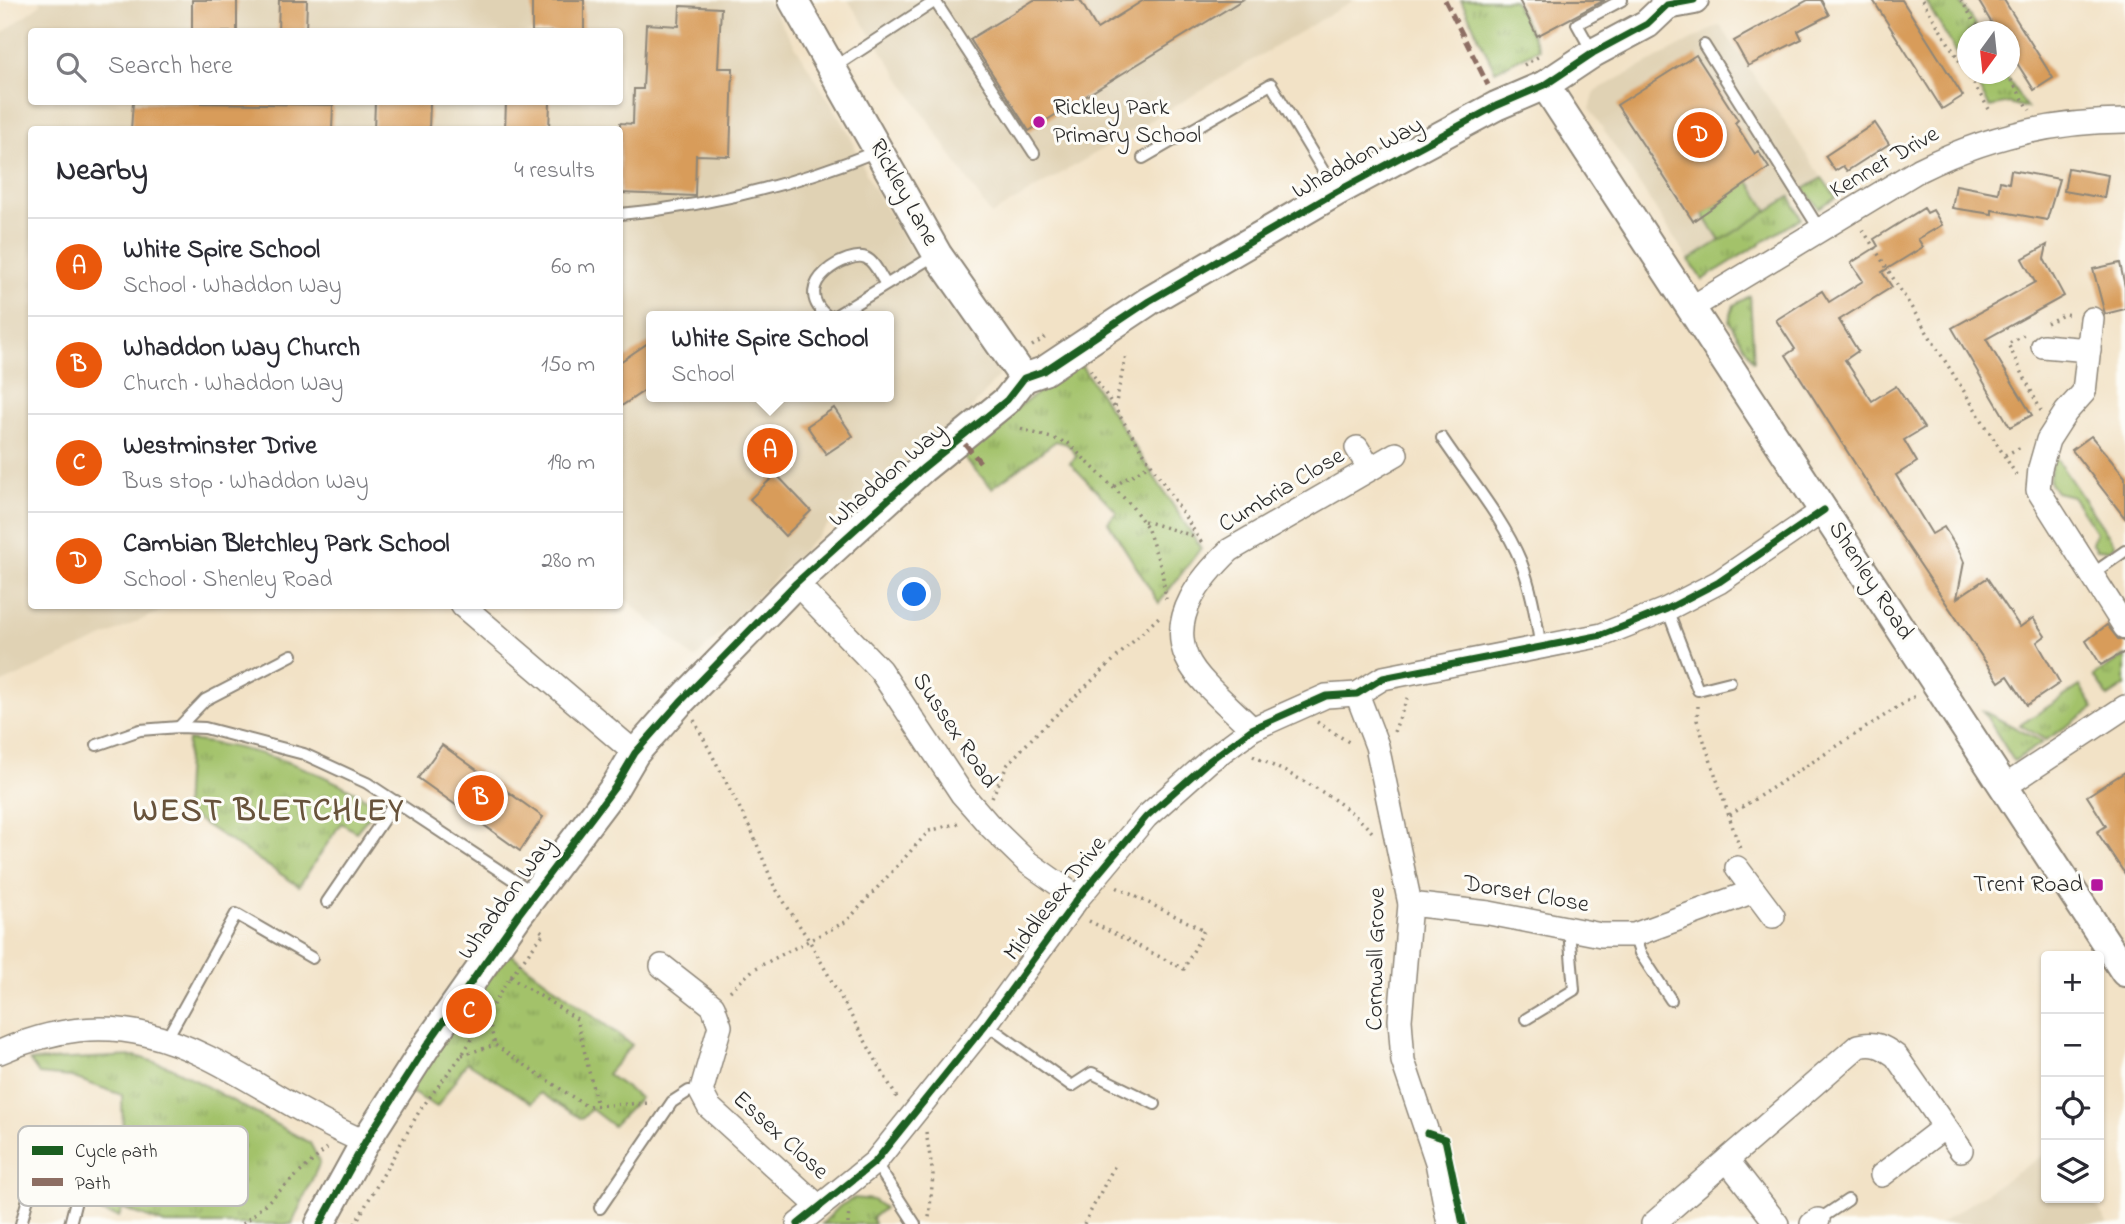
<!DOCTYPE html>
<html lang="en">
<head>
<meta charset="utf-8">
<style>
	:root { --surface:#fff; --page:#f7f7f7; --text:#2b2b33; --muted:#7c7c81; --line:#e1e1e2; --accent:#ea580c }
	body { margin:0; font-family:"Indie Flower",sans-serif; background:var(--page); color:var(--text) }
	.controls { position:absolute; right:21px; bottom:21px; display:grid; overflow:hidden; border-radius:7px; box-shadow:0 2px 5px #0004 }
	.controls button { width:63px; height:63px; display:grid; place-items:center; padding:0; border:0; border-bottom:2px solid var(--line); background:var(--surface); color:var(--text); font:35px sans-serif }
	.compass { position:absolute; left:1957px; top:21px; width:63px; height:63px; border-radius:50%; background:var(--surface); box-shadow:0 2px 5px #0004; rotate:195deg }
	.you { position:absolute; left:915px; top:595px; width:24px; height:24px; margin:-18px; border:5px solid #fff; border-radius:50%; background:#1a73e8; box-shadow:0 0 0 10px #1a73e833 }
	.badge { display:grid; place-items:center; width:46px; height:46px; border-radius:50%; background:var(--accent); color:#fff; font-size:23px; font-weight:700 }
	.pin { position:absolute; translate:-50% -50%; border:4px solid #fff; box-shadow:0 2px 7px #0006 }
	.popup { position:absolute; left:646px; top:311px; width:248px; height:91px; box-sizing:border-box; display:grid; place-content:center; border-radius:7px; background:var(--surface); filter:drop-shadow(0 2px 5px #0005); font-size:23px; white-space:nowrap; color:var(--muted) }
	.popup b { font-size:26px; color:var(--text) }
	.popup::after { content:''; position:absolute; left:50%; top:100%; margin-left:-14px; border:14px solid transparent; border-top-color:var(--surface) }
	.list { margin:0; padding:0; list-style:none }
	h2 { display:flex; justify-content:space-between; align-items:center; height:91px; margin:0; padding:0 28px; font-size:30px }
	h2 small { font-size:23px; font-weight:400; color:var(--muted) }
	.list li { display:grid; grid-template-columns:46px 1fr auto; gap:21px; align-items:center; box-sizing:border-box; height:98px; padding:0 28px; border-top:2px solid var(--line) }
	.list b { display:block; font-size:26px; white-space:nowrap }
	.list p { margin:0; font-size:23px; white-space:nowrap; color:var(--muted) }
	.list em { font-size:23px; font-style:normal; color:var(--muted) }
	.icon { flex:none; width:38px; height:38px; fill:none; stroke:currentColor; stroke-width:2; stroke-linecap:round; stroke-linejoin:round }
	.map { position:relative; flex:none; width:2125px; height:1224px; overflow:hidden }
	.search { position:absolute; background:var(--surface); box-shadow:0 2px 5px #0004; left:28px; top:28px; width:595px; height:77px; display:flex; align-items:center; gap:18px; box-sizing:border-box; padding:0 24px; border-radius:7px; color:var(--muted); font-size:26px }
	.panel { position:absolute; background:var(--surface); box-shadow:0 2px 5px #0004; left:28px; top:126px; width:595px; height:483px; border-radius:7px }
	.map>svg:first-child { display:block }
	.built { fill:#e0d2b4; fill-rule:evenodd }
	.grass { fill:url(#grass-tufts); stroke:#67764b; stroke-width:2 }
	.pitch { fill:#a3c26b; stroke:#67764b; stroke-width:2 }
	.building { fill:#d89c5a }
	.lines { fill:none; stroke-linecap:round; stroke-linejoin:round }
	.service-casing { stroke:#8e8678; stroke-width:14 }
	.minor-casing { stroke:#8e8678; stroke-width:26 }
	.tertiary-casing { stroke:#8e8678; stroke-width:32 }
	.path { stroke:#8e8678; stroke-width:3.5; stroke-dasharray:2 5; stroke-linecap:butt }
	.service { stroke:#fff; stroke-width:10 }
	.minor { stroke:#fff; stroke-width:23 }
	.tertiary { stroke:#fff; stroke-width:28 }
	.quiet { stroke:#8d6e63; stroke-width:5; stroke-dasharray:10 5; stroke-linecap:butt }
	.cycleway-casing { stroke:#fdfcf7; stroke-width:11 }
	.cycleway { stroke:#1b5e20; stroke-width:7 }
	.poi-dot { fill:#b5179e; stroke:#fdfcf7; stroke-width:2.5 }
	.labels { text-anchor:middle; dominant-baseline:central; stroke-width:6; stroke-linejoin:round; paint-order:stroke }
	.poi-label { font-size:24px; fill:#2b2b2b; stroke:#fdfcf7; text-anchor:start }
	.street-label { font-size:24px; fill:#2b2b2b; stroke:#fdfcf7 }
	.district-label { font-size:32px; font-weight:bold; letter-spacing:2px; fill:#68533b; stroke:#fdfcf7 }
	.key { fill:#fdfcf7; stroke:#bebdba; stroke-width:2 }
	.key-label { font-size:19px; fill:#2b2b2b }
</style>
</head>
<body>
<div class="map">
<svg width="2125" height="1224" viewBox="0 0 2125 1224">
	<defs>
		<pattern id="grass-tufts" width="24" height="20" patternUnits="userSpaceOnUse" patternTransform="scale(1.75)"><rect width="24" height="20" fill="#a3c26b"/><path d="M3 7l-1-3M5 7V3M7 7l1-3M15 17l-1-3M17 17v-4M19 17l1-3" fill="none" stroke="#859e58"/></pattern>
	</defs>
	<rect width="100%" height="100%" fill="#fdfcf7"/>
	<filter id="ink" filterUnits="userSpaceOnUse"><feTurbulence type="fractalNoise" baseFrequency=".0143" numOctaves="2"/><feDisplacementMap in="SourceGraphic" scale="14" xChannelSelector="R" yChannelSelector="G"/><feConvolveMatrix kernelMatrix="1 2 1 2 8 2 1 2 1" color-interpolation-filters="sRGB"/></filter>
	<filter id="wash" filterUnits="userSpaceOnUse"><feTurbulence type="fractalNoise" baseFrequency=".00686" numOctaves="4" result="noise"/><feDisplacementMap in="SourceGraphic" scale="28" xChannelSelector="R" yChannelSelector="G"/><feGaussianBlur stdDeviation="1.57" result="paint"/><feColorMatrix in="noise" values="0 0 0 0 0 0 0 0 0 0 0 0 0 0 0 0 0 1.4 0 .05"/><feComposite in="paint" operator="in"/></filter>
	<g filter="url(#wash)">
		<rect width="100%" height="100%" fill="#f2e2c6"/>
		<!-- built -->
		<g class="built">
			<path d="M38 0H767L849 133 871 184 944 303 1000 374 961 422 844 509 695 659 620 595V130H32V606H172L0 684V35L42 3ZM32 32H620V102H32ZM651 316H889V397H651Z"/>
			<polygon points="848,0 1354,0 991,215"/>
			<polygon points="1720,25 1822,178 1689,260 1590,109 1595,91"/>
			<polygon points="2046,1153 2046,1198 2091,1198 2108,1224 1939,1224"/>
		</g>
		<!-- grass -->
		<g class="grass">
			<polygon points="1461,0 1514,0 1539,49 1495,71"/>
			<polygon points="1925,0 1959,0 1979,31 1968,32 1967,70"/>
			<polygon points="1970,74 2005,74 2027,108 2009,103 1990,107"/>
			<polygon points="1822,178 1836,197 1819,208 1804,189"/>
			<polygon points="1790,197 1801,218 1702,280 1689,260"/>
			<polygon points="1750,296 1754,362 1729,321 1734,305"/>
			<polygon points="1079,362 1201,548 1159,603 1108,522 1117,512 1070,463 1077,456 1067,444 1056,441 992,488 958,452"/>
			<polygon points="2053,454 2115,545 2108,550 2097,549 2092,542 2096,532 2072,496 2056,492 2049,482"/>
			<polygon points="2125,656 2125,686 2108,697 2094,676"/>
			<polygon points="2080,686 2094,708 2046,740 2020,725"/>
			<polygon points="1983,711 2043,742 2014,761"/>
			<path d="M188 740C253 747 317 768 372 802L373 812 356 832 341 823 299 886 184 811Z"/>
			<polygon points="505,950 632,1045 607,1074 640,1098 613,1126 591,1109 582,1119 540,1093 532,1103 467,1062 437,1107 404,1088"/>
			<polygon points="135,1056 171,1067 310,1143 320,1162 292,1224 165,1224 122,1208 119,1217 101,1212 123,1135 122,1095 71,1077 39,1074 30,1061"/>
			<polygon points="854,1198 873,1200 884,1208 872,1218 874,1224 822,1224 840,1206"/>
		</g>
		<!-- pitch -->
		<polygon class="pitch" points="1749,181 1768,211 1720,241 1703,214"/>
		<g id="blocks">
			<!-- building -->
			<g class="building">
				<rect x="192" y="0" width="45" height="32"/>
				<polygon points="279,0 307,0 306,32 278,32"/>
				<rect x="532" y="0" width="52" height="32"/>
				<polygon points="1034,0 1080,0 1097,29 1144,0 1242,0 1029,131 970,39"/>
				<polygon points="1519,0 1605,0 1537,36"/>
				<polygon points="1808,0 1821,0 1829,15 1798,31 1802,39 1748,66 1734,41"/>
				<polygon points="1873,0 1902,0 1963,96 1942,109"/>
				<polygon points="1978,0 2004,0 2053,78 2034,90 2010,52 2010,32 1997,32"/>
				<polygon points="680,6 721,8 718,68 733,68 730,156 696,155 695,196 620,193 620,123 633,124 634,89 643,89 646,24 679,26"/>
				<polygon points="1696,55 1738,120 1735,123 1755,154 1758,151 1769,168 1693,221 1617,105"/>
				<polygon points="133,102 333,105 332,130 131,130"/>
				<polygon points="375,102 430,102 429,130 374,130"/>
				<polygon points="506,102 550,102 549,130 505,130"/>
				<polygon points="1875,123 1889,144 1847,171 1843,166 1835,171 1825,156"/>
				<polygon points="2068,168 2108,175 2104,198 2064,191"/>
				<polygon points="2011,170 2059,179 2047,220 1992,210 1992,214 1952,208 1956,185 1998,193 2000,181 2009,183"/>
				<polygon points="1924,208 1927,213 1933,210 1942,225 1918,239 1923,247 1882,272 1892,287 1839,320 1858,351 1845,360 1872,401 1896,386 1924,428 1904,440 1917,462 1896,475 1932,534 1944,527 1960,553 1964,562 1957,598 1987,578 2020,627 2033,618 2045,636 2037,642 2060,683 2027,705 2008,676 1999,682 1901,536 1786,355 1795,349 1776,320 1822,291 1829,302 1863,281 1851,263 1878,246 1874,239"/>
				<polygon points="2047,245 2044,259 2064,296 1986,339 2032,415 2010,427 1952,328 2035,282 2022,259"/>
				<polygon points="2120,263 2125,287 2125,309 2105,314 2093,269"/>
				<polygon points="651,341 651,386 620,407 620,362"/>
				<polygon points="834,408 853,436 826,454 807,426"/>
				<polygon points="2091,436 2125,477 2125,518 2072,450"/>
				<polygon points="776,474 811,511 785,536 750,499"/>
				<polygon points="2107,625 2118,639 2125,641 2125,652 2101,665 2086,641"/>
				<polygon points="442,745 543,817 520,851 418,778"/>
				<polygon points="2125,772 2125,874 2097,832 2106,826 2087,796"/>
			</g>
		</g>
	</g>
	<g filter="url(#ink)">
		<use href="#blocks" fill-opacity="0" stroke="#8e8678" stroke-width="2"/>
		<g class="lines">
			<defs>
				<g id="service">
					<polyline points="935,1 1034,153"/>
					<polyline points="1704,45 1820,230"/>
					<polyline points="1592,51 1577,24 1622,0"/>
					<polyline points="833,68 937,0"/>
					<polyline points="1143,158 1271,84 1336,192"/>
					<path d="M620 214C709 206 794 185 877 151"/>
					<path d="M827 316C787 283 851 250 866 258 875 262 880 276 886 284"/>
					<polyline points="835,316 937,254"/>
					<path d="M1442 438C1468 477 1503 518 1521 562 1532 590 1536 619 1541 648"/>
					<polyline points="2092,574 2125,551"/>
					<polyline points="1667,609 1698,690 1730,682"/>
					<polyline points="179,727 205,700 292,655"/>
					<polyline points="97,745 140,730 179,727 205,728 304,754 367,783 532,892"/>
					<polyline points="327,902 396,801"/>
					<polyline points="1634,935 1640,953 1671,1000"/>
					<polyline points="1526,1019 1574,990 1569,930"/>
					<polyline points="986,1024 1072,1086 1092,1073 1155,1104"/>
					<polyline points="167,1038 236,914 312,958"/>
					<polyline points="875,1162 915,1224"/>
					<polyline points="600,1208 672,1102 689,1091 701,1092"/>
					<polyline points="1818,1220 1848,1200"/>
					<polyline points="21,1224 40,1154"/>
					<polyline points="70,1224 84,1169"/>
				</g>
				<g id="minor">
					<path d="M1691 308 1919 170C1985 137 2051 121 2125 121"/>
					<polyline points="2092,319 2084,392 2066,412 2048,440 2040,468 2038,490 2125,627"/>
					<polyline points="2043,346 2089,350"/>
					<polyline points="1357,448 1370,469"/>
					<polyline points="796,583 880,670 962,794 991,827 1027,862 1078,898"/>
					<polyline points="463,606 635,753"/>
					<polyline points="1357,694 1377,746 1410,904 1400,1020 1403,1061 1437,1162 1449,1224"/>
					<path d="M1252 729C1234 710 1197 681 1187 658 1168 616 1203 576 1230 550L1396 454"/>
					<polyline points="2004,787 2125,707"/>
					<polyline points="1737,868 1773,916"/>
					<polyline points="1410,904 1489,913 1601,935 1634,935 1754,891"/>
					<polyline points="662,966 713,1006 720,1026 701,1092 709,1107 818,1206"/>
					<path d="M0 1052C157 982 234 1087 365 1142"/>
					<polyline points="1727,1160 1777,1224"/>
					<polyline points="1882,1175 1943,1128"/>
					<polyline points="798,1224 875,1162 986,1024 1078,898 1146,817 1209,761 1252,729 1326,696 1357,694 1383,678 1602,635 1667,609 1719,582 1824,510"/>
					<path d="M1653 1224 1858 1046C1875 1042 1882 1046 1896 1056L1961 1150"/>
					<polyline points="1812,1224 1818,1220"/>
				</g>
				<g id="tertiary">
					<polyline points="793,0 937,254 1024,378"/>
					<polyline points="1545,85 2125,972"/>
					<polyline points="320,1224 365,1142 427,1045 519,914 615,787 635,753 680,702 796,583 922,469 1007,400 1024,378 1044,371 1149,301 1336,192 1496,106 1545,85 1593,53 1647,24 1667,5 1694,0"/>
				</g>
			</defs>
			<!-- service casing -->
			<use href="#service" class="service-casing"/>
			<!-- minor casing -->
			<use href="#minor" class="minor-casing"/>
			<!-- tertiary casing -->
			<use href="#tertiary" class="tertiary-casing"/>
			<!-- path -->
			<g class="path">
				<polyline points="1922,0 1989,109"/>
				<polyline points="1961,0 1981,32"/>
				<polyline points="1524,65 1541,55"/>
				<polyline points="2007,74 2030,110"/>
				<polyline points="1863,230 2017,476"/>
				<polyline points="2047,323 2065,314 2072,315"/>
				<polyline points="2024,335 2008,344 2041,411"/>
				<polyline points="1032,346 1046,337"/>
				<polyline points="1090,370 1204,546"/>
				<polyline points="1115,407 1126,355"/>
				<polyline points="1021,429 1068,443 1130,504 1147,527 1162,571 1166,599"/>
				<polyline points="2005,455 2023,446"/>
				<polyline points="1114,486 1151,464"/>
				<polyline points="1144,521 1197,537"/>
				<polyline points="1698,706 1697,720 1740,849"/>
				<polyline points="694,720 752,832 774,886 810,942 897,1098"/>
				<polyline points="1317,722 1352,744"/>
				<polyline points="1394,732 1408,696"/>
				<path d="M1253 756C1296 777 1339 796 1372 832"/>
				<polyline points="992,797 1008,764 1037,733 1162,614"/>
				<polyline points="1730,815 1915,696"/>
				<polyline points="1089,921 1184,969 1204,930 1116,887"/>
				<polyline points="510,977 577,1019 597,1106"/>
				<polyline points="730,991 754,969 847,921 929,831 959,823"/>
				<polyline points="487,1013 495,1045"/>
				<polyline points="462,1055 495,1045 586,1106 652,1103"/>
				<polyline points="926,1132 933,1175 929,1218"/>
				<polyline points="243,1224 327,1148"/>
				<polyline points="355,1224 420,1110 462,1055 510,977 544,933 537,928"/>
				<polyline points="848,1224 849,1210"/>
				<polyline points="1084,1224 1116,1163"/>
			</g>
			<!-- service -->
			<use href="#service" class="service"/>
			<!-- minor -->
			<use href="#minor" class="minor"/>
			<!-- tertiary -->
			<use href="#tertiary" class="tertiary"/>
			<!-- quiet -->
			<g class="quiet">
				<polyline points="1445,0 1488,85"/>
				<polyline points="965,444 980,462"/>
			</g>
			<defs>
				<g id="cycleway">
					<polyline points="1427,1133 1445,1139 1463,1224"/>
					<polyline points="320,1224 365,1142 427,1045 519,914 615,787 635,753 680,702 796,583 922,469 1007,400 1024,378 1044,371 1149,301 1336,192 1496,106 1545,85 1593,53 1647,24 1667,5 1694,0"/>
					<polyline points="798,1224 875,1162 986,1024 1078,898 1146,817 1209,761 1252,729 1326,696 1357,694 1383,678 1602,635 1667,609 1719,582 1824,510"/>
				</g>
			</defs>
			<!-- cycleway casing -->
			<use href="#cycleway" class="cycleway-casing"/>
			<!-- cycleway -->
			<use href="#cycleway" class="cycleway"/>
		</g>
	</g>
	<!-- markers -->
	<g class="poi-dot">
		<circle cx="1039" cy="122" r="7"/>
		<rect x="2090" y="878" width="14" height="14" rx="3.5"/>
	</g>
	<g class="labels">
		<!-- poi labels -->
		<g class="poi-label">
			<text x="1053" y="108">Rickley Park<tspan x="1053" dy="28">Primary School</tspan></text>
			<text x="2083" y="885" text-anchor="end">Trent Road</text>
		</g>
		<!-- street labels -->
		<g class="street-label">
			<text transform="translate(1358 159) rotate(-29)">Whaddon Way</text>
			<text transform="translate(1885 163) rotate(-30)">Kennet Drive</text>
			<text transform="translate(903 193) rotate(61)">Rickley Lane</text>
			<text transform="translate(888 476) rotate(-41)">Whaddon Way</text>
			<text transform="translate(1282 491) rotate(-31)">Cumbria Close</text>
			<text transform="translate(1870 581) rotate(57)">Shenley Road</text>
			<text transform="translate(954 731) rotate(56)">Sussex Road</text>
			<text transform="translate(1526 895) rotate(10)">Dorset Close</text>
			<text transform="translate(507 899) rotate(-54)">Whaddon Way</text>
			<text transform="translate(1056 899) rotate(-52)">Middlesex Drive</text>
			<text transform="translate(1377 959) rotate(-89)">Cornwall Grove</text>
			<text transform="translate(780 1136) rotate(42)">Essex Close</text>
		</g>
		<!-- district labels -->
		<g class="district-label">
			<text x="269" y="812">WEST BLETCHLEY</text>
		</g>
	</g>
	<!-- legend -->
	<rect x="18" y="1126" width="230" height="80" rx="10" class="key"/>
	<rect x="32" y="1146" width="31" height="9" fill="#1b5e20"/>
	<rect x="32" y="1178" width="31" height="8" fill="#8d6e63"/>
	<g class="key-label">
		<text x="75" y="1157">Cycle path</text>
		<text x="75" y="1189">Path</text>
	</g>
</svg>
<div class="controls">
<button>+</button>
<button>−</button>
<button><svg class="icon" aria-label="locate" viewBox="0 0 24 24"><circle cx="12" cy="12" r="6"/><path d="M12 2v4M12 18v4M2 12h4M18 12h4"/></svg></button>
<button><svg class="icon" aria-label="layers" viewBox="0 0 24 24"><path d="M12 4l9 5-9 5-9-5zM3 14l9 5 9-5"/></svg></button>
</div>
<svg class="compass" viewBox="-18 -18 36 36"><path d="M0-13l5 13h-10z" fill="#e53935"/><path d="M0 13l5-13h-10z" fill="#7c7c81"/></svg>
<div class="you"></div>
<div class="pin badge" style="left:770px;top:451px">A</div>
<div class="popup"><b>White Spire School</b>School</div>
<div class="pin badge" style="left:481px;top:798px">B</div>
<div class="pin badge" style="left:469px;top:1011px">C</div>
<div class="pin badge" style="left:1700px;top:135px">D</div>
<div class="search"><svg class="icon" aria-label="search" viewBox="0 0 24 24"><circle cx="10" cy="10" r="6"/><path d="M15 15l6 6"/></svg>Search here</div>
<section class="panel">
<h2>Nearby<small>4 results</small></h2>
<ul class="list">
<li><span class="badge">A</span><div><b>White Spire School</b><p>School · Whaddon Way</p></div><em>60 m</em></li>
<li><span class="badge">B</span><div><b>Whaddon Way Church</b><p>Church · Whaddon Way</p></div><em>150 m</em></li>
<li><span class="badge">C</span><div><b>Westminster Drive</b><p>Bus stop · Whaddon Way</p></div><em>190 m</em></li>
<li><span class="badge">D</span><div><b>Cambian Bletchley Park School</b><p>School · Shenley Road</p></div><em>280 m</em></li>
</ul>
</section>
</div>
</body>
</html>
